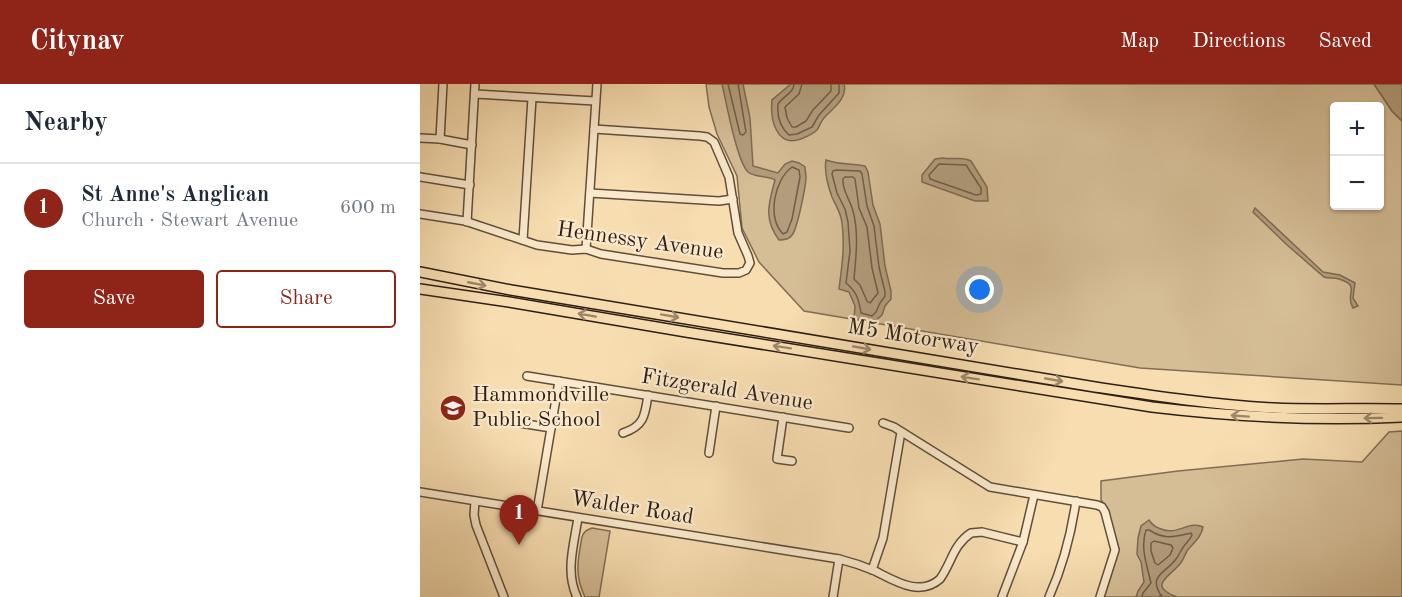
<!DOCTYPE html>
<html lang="en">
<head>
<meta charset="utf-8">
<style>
	:root { --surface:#fff; --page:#f2f2f3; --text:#1f2937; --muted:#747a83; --line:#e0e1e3; --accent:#8f2418 }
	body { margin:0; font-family:"Old Standard TT",serif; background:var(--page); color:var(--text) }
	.controls { position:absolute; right:18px; top:18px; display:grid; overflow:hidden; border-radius:6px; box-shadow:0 2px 4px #0004 }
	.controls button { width:54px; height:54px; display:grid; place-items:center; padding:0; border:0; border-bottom:2px solid var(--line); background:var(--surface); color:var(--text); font:30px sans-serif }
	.you { position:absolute; left:560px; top:206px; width:21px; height:21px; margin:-15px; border:4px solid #fff; border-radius:50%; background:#1a73e8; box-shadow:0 0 0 9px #1a73e833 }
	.badge { display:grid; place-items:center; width:39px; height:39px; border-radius:50%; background:var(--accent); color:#fff; font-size:20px; font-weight:700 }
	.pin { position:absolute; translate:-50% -50px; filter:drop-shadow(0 2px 3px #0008) }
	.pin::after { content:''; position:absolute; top:32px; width:21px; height:18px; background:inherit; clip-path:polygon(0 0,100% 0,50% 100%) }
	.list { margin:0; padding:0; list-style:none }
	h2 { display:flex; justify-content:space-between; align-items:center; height:78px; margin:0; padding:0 24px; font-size:26px }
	h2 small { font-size:20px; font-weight:400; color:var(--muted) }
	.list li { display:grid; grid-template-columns:39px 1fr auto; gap:18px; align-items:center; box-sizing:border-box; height:90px; padding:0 24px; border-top:2px solid var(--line) }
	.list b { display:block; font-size:22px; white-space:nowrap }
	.list p { margin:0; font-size:20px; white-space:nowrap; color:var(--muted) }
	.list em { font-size:20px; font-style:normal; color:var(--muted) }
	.actions { display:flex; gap:12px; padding:18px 24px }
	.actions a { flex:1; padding:14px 0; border:2px solid var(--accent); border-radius:6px; text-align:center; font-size:21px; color:var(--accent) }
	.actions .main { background:var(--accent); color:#fff }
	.map { position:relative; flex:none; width:982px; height:513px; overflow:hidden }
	header { display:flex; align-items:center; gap:36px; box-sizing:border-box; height:84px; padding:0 30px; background:var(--accent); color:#fff }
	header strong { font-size:28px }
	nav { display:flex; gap:33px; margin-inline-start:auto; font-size:21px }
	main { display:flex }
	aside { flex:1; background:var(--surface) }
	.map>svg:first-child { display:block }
	.green { fill:#d5bd96; stroke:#816e56; stroke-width:1.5; fill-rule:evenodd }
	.water { fill:#b29c7b; stroke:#7d6a52; stroke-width:1.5 }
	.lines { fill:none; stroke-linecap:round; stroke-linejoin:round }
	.shore { stroke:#705d48; stroke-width:1.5 }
	.minor-casing { stroke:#604e3c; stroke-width:10 }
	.highway-casing { stroke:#2d1e15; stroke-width:12 }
	.minor { stroke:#fae9cc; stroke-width:7 }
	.highway { stroke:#f7ddb0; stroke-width:9 }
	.oneway { stroke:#9c876a }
	.labels { text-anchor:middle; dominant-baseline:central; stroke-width:4.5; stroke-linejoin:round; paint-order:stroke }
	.street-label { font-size:22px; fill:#2d1e15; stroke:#fae9cc }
	.poi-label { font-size:22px; fill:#2d1e15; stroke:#fae9cc; text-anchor:start }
</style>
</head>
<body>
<header>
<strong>Citynav</strong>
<nav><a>Map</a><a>Directions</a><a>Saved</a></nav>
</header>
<main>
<aside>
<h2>Nearby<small></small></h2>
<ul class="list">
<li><span class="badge">1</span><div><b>St Anne's Anglican</b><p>Church · Stewart Avenue</p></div><em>600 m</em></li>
</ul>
<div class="actions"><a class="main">Save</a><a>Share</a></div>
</aside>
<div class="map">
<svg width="982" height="513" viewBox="0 0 982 513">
	<rect width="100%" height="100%" fill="#f7ddb0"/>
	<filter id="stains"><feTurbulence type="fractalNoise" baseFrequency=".00333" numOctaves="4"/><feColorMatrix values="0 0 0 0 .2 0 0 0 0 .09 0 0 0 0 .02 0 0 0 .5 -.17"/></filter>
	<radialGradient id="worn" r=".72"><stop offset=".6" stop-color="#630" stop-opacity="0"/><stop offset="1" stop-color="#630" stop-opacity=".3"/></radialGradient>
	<!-- green -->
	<g class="green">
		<path d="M286 0H954L972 27 982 37V301L720 284 384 227 339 178 322 144 317 92 297 50 289 23ZM914 22H960V122H914Z"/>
		<polygon points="982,347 982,513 684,513 699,465 687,424 681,416 681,397 758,387 883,375 942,378 969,348"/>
		<path d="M172 444 190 447 179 513H165C154 491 158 475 162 453 164 447 167 446 172 444Z"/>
	</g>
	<!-- water -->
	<g class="water">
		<path d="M302 0H323L330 34 333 82 358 89 365 80 372 77 379 79 385 83C385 85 386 92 386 93 386 102 377 146 372 151 369 156 363 156 359 156 343 134 349 119 355 96 347 91 335 94 328 88 317 78 306 17 302 0Z"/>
		<path d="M371 0H424C428 14 413 24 404 34 401 37 400 42 397 46 393 50 386 53 381 55 356 64 350 35 352 16Z"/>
		<polygon points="954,0 982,0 982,37 972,27"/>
		<path d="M523 74C533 76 543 72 551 77L567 103 568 117H555L502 98V91L515 75Z"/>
		<path d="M406 76C419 81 432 79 445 82L448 88 453 121 460 140 465 182 471 207V215L465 222 462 231 454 238 434 235 435 222 429 208 419 205C422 182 425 161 422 139 421 129 416 122 412 113 408 102 404 87 406 76Z"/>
		<path d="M835 124 903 188 920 191 935 199 933 214 938 222 933 224C924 210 942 202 919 195 914 193 909 195 904 193L866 160 833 128Z"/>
		<path d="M729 436C732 441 735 443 741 445 757 452 770 436 783 443 781 454 773 459 767 467 765 471 763 476 760 480 749 493 727 502 757 513H743L741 511 738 513H716L718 507 724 498 721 478 717 470 718 454 721 442Z"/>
	</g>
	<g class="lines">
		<!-- shore -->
		<g class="shore">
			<polyline points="308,0 320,50 323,51 326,48 318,0"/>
			<path d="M374 0C374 9 363 12 358 20 357 31 360 43 369 51L377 50 392 43 399 31 419 9V0"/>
			<polyline points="382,0 379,10 365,23 367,34 372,43 376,43 386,37 393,26 411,7 411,0"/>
			<polygon points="519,80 546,81 561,104 561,110 556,111 510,95 509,91"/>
			<path d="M372 83 379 86 380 93 372 135 367 148 363 150C347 133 354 96 372 83Z"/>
			<path d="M416 86 440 87 442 90 447 122 454 142 459 183 465 208V212L460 219 456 228 452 232 441 229C439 216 437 208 426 199L430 167 428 138 425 125 417 109 412 90 413 87Z"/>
			<path d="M425 93H433L435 95 439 124 447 143 452 184 458 209 450 219 447 217 440 201 434 195C436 172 439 150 433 127 430 115 422 107 423 95Z"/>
			<polygon points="734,457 751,461 753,464 750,471 738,481 735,479 731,467 731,459"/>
			<path d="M722 513 723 509 731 499C727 481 720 464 726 446H729C745 456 753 453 771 449L772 451C770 456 767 458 764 462 761 466 759 471 756 475 745 490 727 491 742 513"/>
		</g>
		<defs>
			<g id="minor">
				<polyline points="55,10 175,17"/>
				<polyline points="0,54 20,55 52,61"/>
				<polyline points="20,55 23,0"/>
				<polyline points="0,93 50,101"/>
				<polyline points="170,109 299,117 313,115"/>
				<polyline points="0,130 45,137 117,161 152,166 166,165 181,170 303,189 319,189 326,186 330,179 328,172 318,149 309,93 294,58 287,53 280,52 174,45"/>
				<polyline points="47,138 55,0"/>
				<polyline points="103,156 112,14"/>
				<polyline points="166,165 177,0"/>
				<polyline points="107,292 429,344"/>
				<polyline points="363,333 357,375 372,377"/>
				<polyline points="100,339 131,344"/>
				<polyline points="463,339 474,343 570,403 677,421 682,423 685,428 695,466 680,513"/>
				<path d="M203 349C224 342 225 332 228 311"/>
				<polyline points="289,369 296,322"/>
				<path d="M0 408 419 475C431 478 443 482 455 487 475 497 500 513 520 495 532 478 533 461 551 449L562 448 603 458"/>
				<polyline points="55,417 54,431 56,441 84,513"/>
				<polyline points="117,427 139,297"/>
				<polyline points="452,486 463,454 481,348"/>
				<path d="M157 513C145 488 154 460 158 434"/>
				<polyline points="413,513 419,475"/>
				<polyline points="582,513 603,458 614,411"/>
				<path d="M629 513C643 482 651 451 656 417"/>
			</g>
			<g id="highway">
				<path d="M0 188 91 206 675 303C735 312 794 321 853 324 896 326 939 324 982 325"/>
				<path d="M0 205 89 218 266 248 732 323C815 333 898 337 982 333"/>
			</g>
		</defs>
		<!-- minor casing -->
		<use href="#minor" class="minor-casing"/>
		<!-- highway casing -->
		<use href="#highway" class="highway-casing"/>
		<!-- minor -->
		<use href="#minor" class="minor"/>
		<!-- highway -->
		<use href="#highway" class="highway"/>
	</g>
	<!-- one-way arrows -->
	<defs><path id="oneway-shaft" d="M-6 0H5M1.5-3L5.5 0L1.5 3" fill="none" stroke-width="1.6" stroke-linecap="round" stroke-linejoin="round" transform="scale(1.5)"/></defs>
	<g class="oneway">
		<use href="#oneway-shaft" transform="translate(57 200) rotate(11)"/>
		<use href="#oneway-shaft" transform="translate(167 231) rotate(-170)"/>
		<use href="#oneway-shaft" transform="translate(250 232) rotate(10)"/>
		<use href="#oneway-shaft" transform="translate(362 263) rotate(-171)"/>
		<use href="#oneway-shaft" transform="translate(442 264) rotate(10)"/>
		<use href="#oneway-shaft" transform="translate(550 294) rotate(-171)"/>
		<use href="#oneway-shaft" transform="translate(634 296) rotate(10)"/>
		<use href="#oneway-shaft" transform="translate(820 332) rotate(-176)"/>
		<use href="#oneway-shaft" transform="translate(953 334) rotate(179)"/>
	</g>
	<!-- icons -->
	<defs>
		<symbol id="school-disc" viewBox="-11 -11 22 22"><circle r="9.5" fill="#8f2418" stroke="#fae9cc"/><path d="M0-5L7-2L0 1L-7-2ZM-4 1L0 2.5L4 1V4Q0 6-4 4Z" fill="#fff"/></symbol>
	</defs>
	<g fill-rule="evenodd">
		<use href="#school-disc" x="18" y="309" width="30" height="30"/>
	</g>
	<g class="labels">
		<!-- street labels -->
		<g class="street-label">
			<text transform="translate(220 157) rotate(8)">Hennessy Avenue</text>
			<text transform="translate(493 253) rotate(9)">M5 Motorway</text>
			<text transform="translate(307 306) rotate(9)">Fitzgerald Avenue</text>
			<text transform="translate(212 424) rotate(9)">Walder Road</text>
		</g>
		<!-- poi labels -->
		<g class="poi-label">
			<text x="52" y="311">Hammondville<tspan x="52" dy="25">Public School</tspan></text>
		</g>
	</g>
	<rect width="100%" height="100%" filter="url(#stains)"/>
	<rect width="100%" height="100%" fill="url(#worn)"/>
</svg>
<div class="controls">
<button>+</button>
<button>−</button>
</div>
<div class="you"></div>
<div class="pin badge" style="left:99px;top:461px">1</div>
</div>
</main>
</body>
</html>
